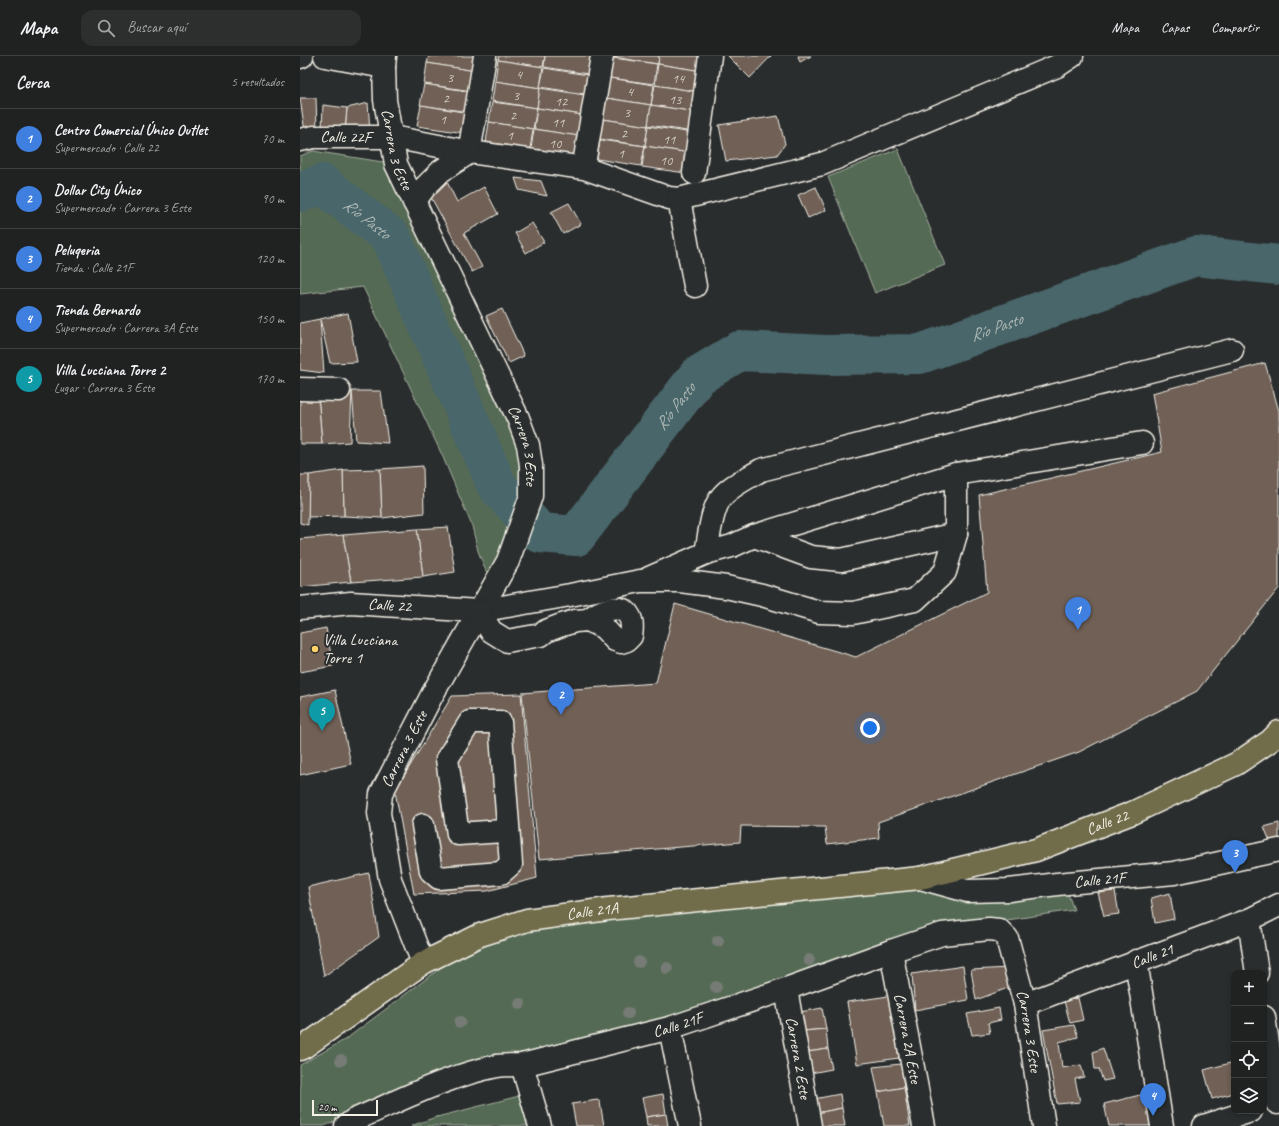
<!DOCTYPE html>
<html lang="es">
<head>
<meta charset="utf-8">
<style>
	:root { --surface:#202222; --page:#2d2f2f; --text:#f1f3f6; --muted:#a2a4a5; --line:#3d3f40; --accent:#db2777 }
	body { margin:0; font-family:Caveat,sans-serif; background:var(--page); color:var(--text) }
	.controls { position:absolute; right:12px; bottom:12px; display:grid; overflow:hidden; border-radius:8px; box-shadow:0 2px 6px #0003 }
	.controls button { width:36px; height:36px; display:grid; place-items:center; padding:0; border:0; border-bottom:1px solid var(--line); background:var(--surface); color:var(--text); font:20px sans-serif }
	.scale { position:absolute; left:12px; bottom:10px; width:66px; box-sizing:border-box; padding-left:4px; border:2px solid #f4f1e8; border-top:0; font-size:11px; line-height:14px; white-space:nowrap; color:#f4f1e8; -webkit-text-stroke:3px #2a2d2e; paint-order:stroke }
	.you { position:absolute; left:570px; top:672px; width:14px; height:14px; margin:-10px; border:3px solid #fff; border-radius:50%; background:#1a73e8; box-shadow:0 0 0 6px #1a73e833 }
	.badge { display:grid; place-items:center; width:26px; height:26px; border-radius:50%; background:var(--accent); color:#fff; font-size:13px; font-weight:700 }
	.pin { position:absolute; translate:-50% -33px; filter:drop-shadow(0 1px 2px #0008) }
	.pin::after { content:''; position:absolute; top:21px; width:14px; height:12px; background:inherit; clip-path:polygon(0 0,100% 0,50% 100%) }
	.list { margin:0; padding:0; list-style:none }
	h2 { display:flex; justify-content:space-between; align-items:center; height:52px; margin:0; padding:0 16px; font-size:17px }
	h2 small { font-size:13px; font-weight:400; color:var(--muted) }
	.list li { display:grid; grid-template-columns:26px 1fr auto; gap:12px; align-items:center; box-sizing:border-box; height:60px; padding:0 16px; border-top:1px solid var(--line) }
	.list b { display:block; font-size:15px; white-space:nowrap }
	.list p { margin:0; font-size:13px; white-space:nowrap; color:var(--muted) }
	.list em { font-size:13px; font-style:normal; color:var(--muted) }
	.icon { flex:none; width:22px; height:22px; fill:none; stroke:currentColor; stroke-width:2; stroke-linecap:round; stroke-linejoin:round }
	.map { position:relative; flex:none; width:979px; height:1070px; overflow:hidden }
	header { display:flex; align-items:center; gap:24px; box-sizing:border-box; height:56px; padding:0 20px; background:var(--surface); border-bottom:1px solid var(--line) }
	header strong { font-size:19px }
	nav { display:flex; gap:22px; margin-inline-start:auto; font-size:14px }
	.search { width:280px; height:36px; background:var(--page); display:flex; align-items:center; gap:10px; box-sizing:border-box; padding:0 14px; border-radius:12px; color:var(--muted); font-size:15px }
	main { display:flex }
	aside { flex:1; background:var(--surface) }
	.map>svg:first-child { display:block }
	.green { fill:#546a55; stroke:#a4ae9e }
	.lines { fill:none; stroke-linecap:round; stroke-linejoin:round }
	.river { stroke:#48666a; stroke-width:40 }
	.building { fill:#706157; stroke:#f4f1e8 }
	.minor-casing { stroke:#f4f1e8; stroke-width:25 }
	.major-casing { stroke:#f4f1e8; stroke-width:25 }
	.minor { stroke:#2a2d2e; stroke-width:22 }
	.major { stroke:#716d4b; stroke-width:22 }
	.tree { fill:#767b74 }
	.poi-dot { fill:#ffd166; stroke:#2a2d2e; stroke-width:1.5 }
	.labels { text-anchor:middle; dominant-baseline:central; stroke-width:4; stroke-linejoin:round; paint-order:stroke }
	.number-label { font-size:14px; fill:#d3cdc4 }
	.street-label { font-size:16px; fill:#f4f1e8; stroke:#2a2d2e }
	.poi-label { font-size:16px; fill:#f4f1e8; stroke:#2a2d2e; text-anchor:start }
	.water-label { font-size:17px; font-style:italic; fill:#afb9b6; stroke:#2a2d2e }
</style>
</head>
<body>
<header>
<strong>Mapa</strong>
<div class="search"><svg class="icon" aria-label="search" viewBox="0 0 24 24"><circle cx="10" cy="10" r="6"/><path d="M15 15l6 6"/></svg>Buscar aquí</div>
<nav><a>Mapa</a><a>Capas</a><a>Compartir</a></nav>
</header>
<main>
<aside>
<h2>Cerca<small>5 resultados</small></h2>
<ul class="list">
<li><span class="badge" style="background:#3f7fe0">1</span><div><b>Centro Comercial Único Outlet</b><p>Supermercado · Calle 22</p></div><em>70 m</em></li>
<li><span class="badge" style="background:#3f7fe0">2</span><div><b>Dollar City Único</b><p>Supermercado · Carrera 3 Este</p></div><em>90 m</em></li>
<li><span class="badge" style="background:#3f7fe0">3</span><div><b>Peluqeria</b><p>Tienda · Calle 21F</p></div><em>120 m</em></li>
<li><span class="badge" style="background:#3f7fe0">4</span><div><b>Tienda Bernardo</b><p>Supermercado · Carrera 3A Este</p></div><em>150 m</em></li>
<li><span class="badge" style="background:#0f9aa8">5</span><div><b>Villa Lucciana Torre 2</b><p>Lugar · Carrera 3 Este</p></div><em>170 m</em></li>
</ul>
</aside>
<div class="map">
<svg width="979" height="1070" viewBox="0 0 979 1070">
	<rect width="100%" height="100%" fill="#2a2d2e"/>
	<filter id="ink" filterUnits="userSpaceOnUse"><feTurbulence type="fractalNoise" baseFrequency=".025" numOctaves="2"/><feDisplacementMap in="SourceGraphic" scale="8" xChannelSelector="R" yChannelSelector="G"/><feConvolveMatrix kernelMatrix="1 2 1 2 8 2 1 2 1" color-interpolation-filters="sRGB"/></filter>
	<g filter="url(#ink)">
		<!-- green -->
		<g class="green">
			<polygon points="598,93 645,209 575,237 528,121"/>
			<polygon points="13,95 83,106 106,141 219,376 224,432 206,429 136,265 102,179 28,118 0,127 0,100"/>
			<polygon points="28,139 51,161 92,194 130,291 201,451 214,465 207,493 188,520 178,495 172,470 142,399 63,231 0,238 0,156"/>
			<polygon points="765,830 774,854 654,872 435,946 44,1062 24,1070 0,1070 0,1009 46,983 155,901 228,874 376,856 548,834"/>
			<polygon points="223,1039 229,1070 111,1070 133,1062"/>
		</g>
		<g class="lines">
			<!-- river -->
			<path class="river" id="s1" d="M0 136 22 128 91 181 197 430 240 477 276 480 398 320 439 295 527 299 620 298 896 200 979 209"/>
		</g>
		<!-- building -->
		<g class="building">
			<polygon points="129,0 178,0 175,15 127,7"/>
			<polygon points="199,0 245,0 243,11 198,4"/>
			<polygon points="245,0 291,0 288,18 244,11"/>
			<polygon points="313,0 359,0 358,8 313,1"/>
			<polygon points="359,0 405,0 403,15 358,8"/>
			<polygon points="428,0 471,0 450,22"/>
			<polygon points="498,0 511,0 500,6"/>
			<polygon points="313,2 357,8 354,28 310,22"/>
			<polygon points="198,4 243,11 240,32 195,25"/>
			<polygon points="127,7 175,15 172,35 124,28"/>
			<polygon points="358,8 402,15 399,36 355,29"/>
			<polygon points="244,12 288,19 285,38 240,31"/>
			<polygon points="310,22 354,29 351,49 306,42"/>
			<polygon points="195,25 240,32 237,52 192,45"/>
			<polygon points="124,28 172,36 169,56 120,49"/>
			<polygon points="355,29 399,36 396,56 351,49"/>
			<polygon points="240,32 285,39 282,59 237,52"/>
			<polygon points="0,42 16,42 17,73 5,76"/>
			<polygon points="306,42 351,49 348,70 303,63"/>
			<polygon points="192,46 237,52 233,73 189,66"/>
			<polygon points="68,47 70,75 45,75 47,52"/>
			<polygon points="23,49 47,52 45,75 22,73"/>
			<polygon points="121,49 169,57 165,77 117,70"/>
			<polygon points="351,49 396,56 393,76 348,69"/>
			<polygon points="237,52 282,59 278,80 234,73"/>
			<polygon points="478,60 485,88 477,99 426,105 419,69"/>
			<polygon points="303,63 348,70 345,90 300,83"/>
			<polygon points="189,66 233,73 230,93 186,86"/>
			<polygon points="348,70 393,77 390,97 345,90"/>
			<polygon points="234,73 279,80 275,100 231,93"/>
			<polygon points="300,84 345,90 341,110 297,103"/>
			<polygon points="345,90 390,97 386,117 342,111"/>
			<polygon points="215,122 241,125 247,140 219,134"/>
			<polygon points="147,126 157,146 184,131 198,158 164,177 182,211 172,216 128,136"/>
			<polygon points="516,131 526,154 508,162 498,139"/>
			<polygon points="269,147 281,168 263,178 251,156"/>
			<polygon points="232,167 244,186 226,197 215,177"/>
			<polygon points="202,253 224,300 209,307 186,260"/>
			<polygon points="48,257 57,306 30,307 20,263"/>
			<polygon points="20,263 24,317 0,314 0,267"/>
			<polygon points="965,307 979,355 979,532 897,635 779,696 578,766 579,782 527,788 525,771 441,770 440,786 239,803 222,637 356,627 375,548 556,601 687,536 679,439 862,396 852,337"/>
			<polygon points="52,335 81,335 88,387 56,385"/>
			<polygon points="52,335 50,386 22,388 18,339"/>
			<polygon points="0,339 18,339 22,388 0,388"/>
			<polygon points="123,410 124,457 82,462 80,413"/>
			<polygon points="80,413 82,462 44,460 43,414"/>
			<polygon points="43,414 44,460 8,461 9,419"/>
			<polygon points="0,419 9,419 8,469 0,467"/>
			<polygon points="148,471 155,516 123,521 117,473"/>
			<polygon points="117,473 123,521 51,526 43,479"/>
			<polygon points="43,479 51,526 0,531 0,483"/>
			<polygon points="26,572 33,610 0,616 0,577"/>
			<polygon points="35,634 51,708 0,719 0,641"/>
			<polygon points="221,638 237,822 187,835 114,838 95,735 152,640"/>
			<polygon points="979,767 979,790 973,792 964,771"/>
			<polygon points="69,817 79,881 24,920 8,831"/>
			<polygon points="815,835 819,858 804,860 798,837"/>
			<polygon points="870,837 874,863 855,867 851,842"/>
			<polygon points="663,910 668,944 615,954 612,918"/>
			<polygon points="709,912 713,930 676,944 671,914"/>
			<polygon points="589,940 599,1002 557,1008 547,946"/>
			<polygon points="778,942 783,964 770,967 764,945"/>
			<polygon points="522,952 526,973 503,975 500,956"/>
			<polygon points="699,952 701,964 688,967 690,977 672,979 667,958"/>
			<polygon points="774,969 778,981 759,986 762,1012 781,1009 784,1021 775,1023 780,1046 757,1048 743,974"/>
			<polygon points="526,973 528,993 507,996 503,975"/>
			<polygon points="803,992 813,1023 803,1025 799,1013 795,1013 793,996"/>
			<polygon points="528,993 532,1013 511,1017 507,996"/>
			<polygon points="934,1006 934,1037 912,1043 904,1014"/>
			<polygon points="601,1008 604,1031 578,1036 573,1011"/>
			<polygon points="604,1031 610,1070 584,1070 578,1036"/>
			<polygon points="363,1038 366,1058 346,1061 342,1042"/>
			<polygon points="540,1038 542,1052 517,1057 514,1043"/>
			<polygon points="844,1038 852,1069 847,1070 809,1070 804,1048"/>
			<polygon points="297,1044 300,1046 304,1070 276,1070 272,1048"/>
			<polygon points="542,1052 545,1070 519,1070 517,1057"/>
			<polygon points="366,1058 368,1070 347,1070 346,1061"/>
		</g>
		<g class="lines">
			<defs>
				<g id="minor">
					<polyline points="25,0 84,11"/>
					<path id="s2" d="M85 0 84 11 85 44 96 108 218 362 228 389 231 409V440L208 505 132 639 81 738 79 757 90 823 123 907"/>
					<polyline points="0,1 2,0"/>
					<path id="s3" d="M0 84 14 81H92L170 96 284 112 369 142 379 143"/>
					<polyline points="171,85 185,0"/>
					<polyline points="285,102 302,0"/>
					<polyline points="394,117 410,0"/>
					<polyline points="114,146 125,131 141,115 170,96"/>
					<polyline points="395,230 379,143 522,108 757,10 772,0"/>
					<polyline points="0,333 39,334"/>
					<polyline points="454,480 511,501 541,504 656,478"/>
					<path d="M406 497C409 482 411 456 420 443 429 430 448 422 461 414L932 294"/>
					<polyline points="349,522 406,497 432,490 454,480 656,418 842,387"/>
					<path id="s4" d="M0 552 51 547 179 555 270 539 340 525H380L426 531 462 539 519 556 553 557 615 544 645 516 656 478V418"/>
					<path d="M179 555 191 575 207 585 241 579 246 575 259 570 275 565 288 564 304 572 315 584 321 586 327 584 331 580C337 545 308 548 288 564"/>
					<polyline points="123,769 131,815 139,822 201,817 211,808 200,666 170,666 147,703 158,778 203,775"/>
					<path id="s5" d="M620 822 667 835 709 834 757 828 874 817 979 794"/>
					<polyline points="949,864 957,917"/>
					<path id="s6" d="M591 895 624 1070"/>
					<polyline points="836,905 862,1070"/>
					<path id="s7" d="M486 933 510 1070"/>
					<path id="s8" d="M725 948 949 864 979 849"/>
					<polyline points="964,961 977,1047"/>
					<polyline points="370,972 390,1070"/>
					<polyline points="222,1009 240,1070"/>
					<path id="s9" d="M46 1070 54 1064C101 1044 147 1020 197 1010 205 1009 214 1009 222 1009L370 972 486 933 591 895 642 878 689 873 699 874 707 882 725 948 744 1070"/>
					<polyline points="904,1070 951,1055"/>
				</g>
				<g id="major">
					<path id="s10" d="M0 993 4 991 123 907 180 879 227 864 308 853 620 822 736 794 832 757 936 708 970 685 979 676"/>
				</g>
			</defs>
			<!-- minor casing -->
			<use href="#minor" class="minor-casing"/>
			<!-- major casing -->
			<use href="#major" class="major-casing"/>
			<!-- minor -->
			<use href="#minor" class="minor"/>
			<!-- major -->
			<use href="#major" class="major"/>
		</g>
		<!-- trees -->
		<g class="tree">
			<circle cx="418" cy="885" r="6"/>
			<circle cx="509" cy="904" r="6"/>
			<circle cx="339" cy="906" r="6"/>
			<circle cx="367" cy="912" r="6"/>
			<circle cx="416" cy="931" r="6"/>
			<circle cx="220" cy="948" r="6"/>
			<circle cx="328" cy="957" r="6"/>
			<circle cx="160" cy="966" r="6"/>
			<circle cx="41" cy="1004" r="6"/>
		</g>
	</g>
	<!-- markers -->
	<circle class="poi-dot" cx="15" cy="593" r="4"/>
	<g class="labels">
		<!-- number labels -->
		<g class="number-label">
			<text x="219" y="18">4</text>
			<text x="150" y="21">3</text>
			<text x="378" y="22">14</text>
			<text x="330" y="35">4</text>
			<text x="216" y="39">3</text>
			<text x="146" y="42">2</text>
			<text x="375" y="43">13</text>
			<text x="261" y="45">12</text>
			<text x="327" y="56">3</text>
			<text x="213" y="59">2</text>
			<text x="143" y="63">1</text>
			<text x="258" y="66">11</text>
			<text x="324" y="77">2</text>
			<text x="210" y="79">1</text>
			<text x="369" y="83">11</text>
			<text x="255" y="87">10</text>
			<text x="321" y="97">1</text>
			<text x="366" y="104">10</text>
		</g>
		<!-- street labels -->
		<g class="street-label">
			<text stroke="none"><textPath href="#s3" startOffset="46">Calle 22F</textPath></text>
			<text stroke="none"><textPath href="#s2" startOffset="95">Carrera 3 Este</textPath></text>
			<text stroke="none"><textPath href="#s2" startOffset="419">Carrera 3 Este</textPath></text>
			<text stroke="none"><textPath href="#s4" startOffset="90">Calle 22</textPath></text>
			<text transform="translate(104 693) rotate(-63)">Carrera 3 Este</text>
			<text stroke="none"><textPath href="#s10" startOffset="854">Calle 22</textPath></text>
			<text stroke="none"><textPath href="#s5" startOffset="182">Calle 21F</textPath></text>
			<text stroke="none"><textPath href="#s10" startOffset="329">Calle 21A</textPath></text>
			<text stroke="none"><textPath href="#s8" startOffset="136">Calle 21</textPath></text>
			<text stroke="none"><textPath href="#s9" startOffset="349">Calle 21F</textPath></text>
			<text stroke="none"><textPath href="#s9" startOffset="793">Carrera 3 Este</textPath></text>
			<text stroke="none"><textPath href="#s6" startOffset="89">Carrera 2A Este</textPath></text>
			<text stroke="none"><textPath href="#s7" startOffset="70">Carrera 2 Este</textPath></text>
		</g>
		<!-- poi labels -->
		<g class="poi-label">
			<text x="23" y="584">Villa Lucciana<tspan x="23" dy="18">Torre 1</tspan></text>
		</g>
		<!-- water labels -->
		<g class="water-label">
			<text stroke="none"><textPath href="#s1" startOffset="80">Río Pasto</textPath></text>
			<text stroke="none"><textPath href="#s1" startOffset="992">Río Pasto</textPath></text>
			<text stroke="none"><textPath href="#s1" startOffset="644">Río Pasto</textPath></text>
		</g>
	</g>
</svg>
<div class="controls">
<button>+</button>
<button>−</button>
<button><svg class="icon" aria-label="locate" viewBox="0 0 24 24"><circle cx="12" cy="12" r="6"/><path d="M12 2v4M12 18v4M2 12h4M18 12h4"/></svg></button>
<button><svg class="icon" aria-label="layers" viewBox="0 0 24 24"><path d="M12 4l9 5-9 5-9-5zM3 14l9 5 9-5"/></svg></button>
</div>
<div class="scale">20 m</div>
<div class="you"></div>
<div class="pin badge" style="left:778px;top:574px;background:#3f7fe0">1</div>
<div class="pin badge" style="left:261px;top:659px;background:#3f7fe0">2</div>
<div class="pin badge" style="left:935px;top:817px;background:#3f7fe0">3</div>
<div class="pin badge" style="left:853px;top:1060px;background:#3f7fe0">4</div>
<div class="pin badge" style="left:22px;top:675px;background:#0f9aa8">5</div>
</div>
</main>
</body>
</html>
